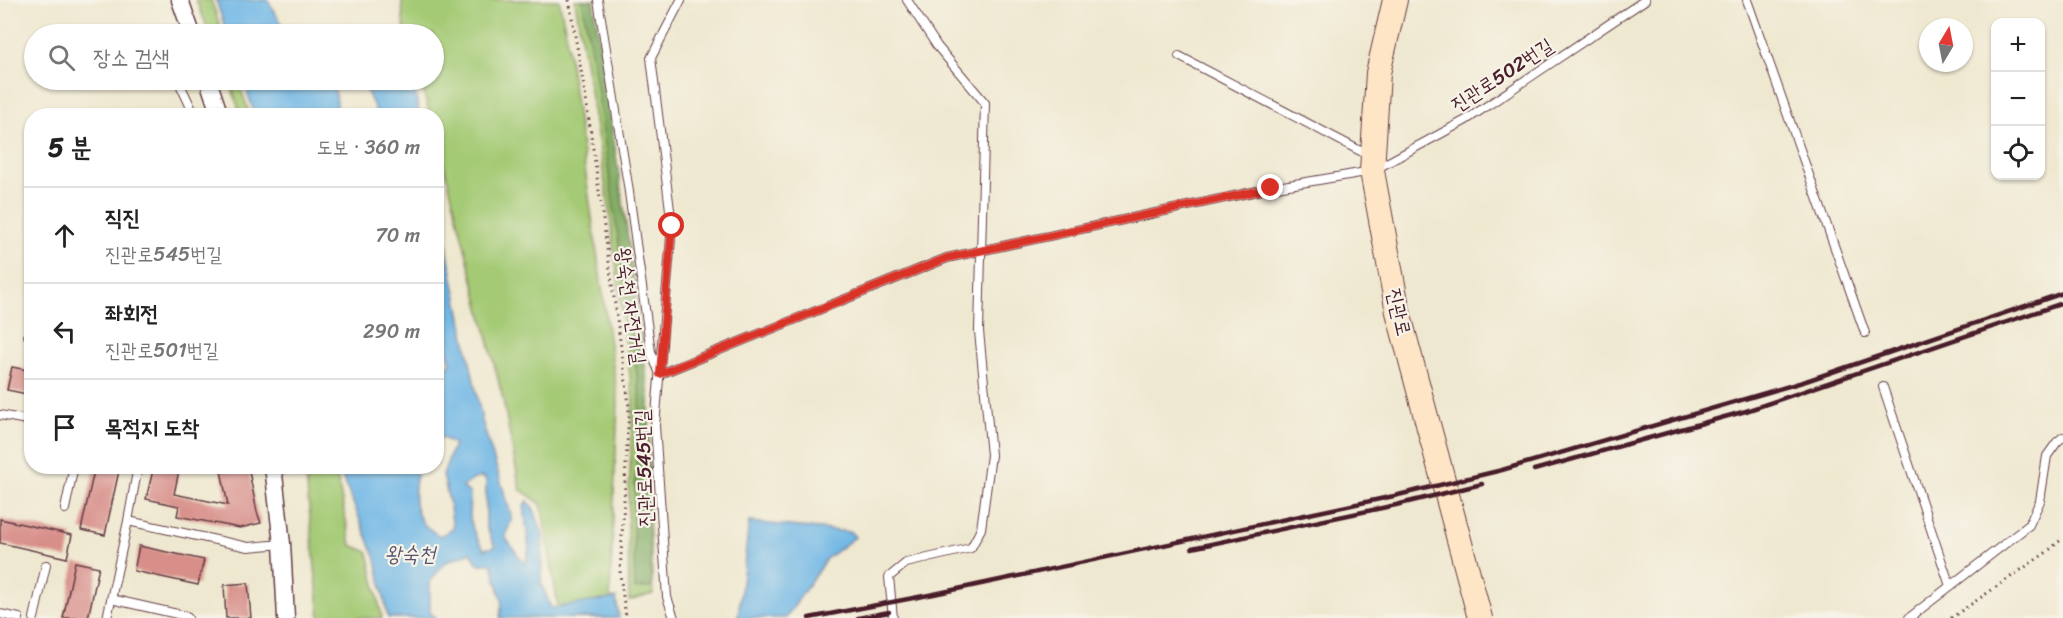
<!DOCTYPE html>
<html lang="ko">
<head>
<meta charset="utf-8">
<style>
	:root { --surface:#fff; --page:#f2f2f2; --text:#222; --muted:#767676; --line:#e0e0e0 }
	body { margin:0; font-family:Sriracha,"Poor Story",sans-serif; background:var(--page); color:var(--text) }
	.controls { position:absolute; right:18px; top:18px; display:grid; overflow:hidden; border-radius:12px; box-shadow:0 2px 4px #0004 }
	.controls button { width:54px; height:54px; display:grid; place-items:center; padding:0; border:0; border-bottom:2px solid var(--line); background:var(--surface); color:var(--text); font:30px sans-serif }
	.compass { position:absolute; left:1919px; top:18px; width:54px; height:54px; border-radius:50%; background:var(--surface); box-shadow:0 2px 4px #0004; rotate:10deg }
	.stop { position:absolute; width:18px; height:18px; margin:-14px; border:4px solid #d93025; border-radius:50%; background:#fff }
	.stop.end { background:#d93025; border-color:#fff; box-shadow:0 2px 6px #0008 }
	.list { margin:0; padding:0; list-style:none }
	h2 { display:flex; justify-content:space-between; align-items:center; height:78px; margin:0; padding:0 24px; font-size:26px }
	h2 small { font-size:20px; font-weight:400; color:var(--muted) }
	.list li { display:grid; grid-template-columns:39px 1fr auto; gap:18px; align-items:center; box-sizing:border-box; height:96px; padding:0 24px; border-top:2px solid var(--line) }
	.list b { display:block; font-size:22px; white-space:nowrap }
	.list p { margin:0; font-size:20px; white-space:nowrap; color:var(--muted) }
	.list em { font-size:20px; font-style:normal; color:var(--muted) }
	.icon { flex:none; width:33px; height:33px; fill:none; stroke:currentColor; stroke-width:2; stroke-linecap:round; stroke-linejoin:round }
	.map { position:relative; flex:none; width:2063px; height:618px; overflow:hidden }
	.search { position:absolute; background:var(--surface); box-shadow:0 2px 4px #0004; left:24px; top:24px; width:420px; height:66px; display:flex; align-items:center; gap:15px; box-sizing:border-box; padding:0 21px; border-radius:33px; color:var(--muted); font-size:22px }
	.panel { position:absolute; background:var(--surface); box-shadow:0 2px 4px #0004; left:24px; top:108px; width:420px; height:366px; border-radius:24px }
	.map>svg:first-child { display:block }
	.green { fill:#a4ca74; stroke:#777450; stroke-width:1.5 }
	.forest { fill:#83ae66; stroke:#666648; stroke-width:1.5 }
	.water { fill:#6db6e5; stroke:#5c6a88; stroke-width:1.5; fill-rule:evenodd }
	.building { fill:#d88f8a }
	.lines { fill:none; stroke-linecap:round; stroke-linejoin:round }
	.lane-casing { stroke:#633d44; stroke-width:10 }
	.street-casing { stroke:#633d44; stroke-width:19 }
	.secondary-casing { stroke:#633d44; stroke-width:26 }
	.path { stroke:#633d44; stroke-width:3; stroke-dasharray:1.5 4.5; stroke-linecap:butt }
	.lane { stroke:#fff; stroke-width:8 }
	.street { stroke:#fff; stroke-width:16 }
	.secondary { stroke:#fee5c5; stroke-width:24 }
	.rail { stroke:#4a1f2b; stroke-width:4.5 }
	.route { stroke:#d93025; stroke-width:8 }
	.labels { text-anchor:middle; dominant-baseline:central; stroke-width:4.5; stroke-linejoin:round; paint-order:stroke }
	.street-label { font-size:20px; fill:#4a1f2b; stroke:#f7f3e8 }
	.water-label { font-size:21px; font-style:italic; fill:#56546c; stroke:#f7f3e8 }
</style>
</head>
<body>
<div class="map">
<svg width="2063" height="618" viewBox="0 0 2063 618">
	<rect width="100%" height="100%" fill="#f7f3e8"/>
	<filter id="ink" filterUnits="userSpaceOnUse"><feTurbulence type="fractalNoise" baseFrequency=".0167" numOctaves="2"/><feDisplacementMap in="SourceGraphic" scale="12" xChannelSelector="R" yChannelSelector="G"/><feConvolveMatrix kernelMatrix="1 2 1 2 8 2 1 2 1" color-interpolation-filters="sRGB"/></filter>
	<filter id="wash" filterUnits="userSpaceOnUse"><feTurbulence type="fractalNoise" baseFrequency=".008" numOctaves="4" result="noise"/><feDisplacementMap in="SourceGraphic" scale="24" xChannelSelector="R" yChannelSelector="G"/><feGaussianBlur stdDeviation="1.35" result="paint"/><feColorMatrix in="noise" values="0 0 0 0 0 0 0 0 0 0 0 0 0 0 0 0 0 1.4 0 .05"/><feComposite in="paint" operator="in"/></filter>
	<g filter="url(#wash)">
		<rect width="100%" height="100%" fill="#efe8d0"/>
		<!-- green -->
		<g class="green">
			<polygon points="196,0 211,0 223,34 210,34"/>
			<polygon points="402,0 559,0 565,28 618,401 610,594 615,618 560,618 541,504 520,489 503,399 437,137 436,116 430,115 420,80 434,80 434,34 406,34 403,21"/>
			<polygon points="575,0 593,0 626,224 649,398 649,520 653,594 629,601 628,517 633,399 608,201"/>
			<polygon points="229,80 238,80 250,115 241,115"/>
			<polygon points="305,467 335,467 351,545 368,552 382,618 320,618"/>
		</g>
		<!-- forest -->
		<polygon class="forest" points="582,0 593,0 626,224 649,398 649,520 652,587 635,589 633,518 640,398 596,80"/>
		<!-- water -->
		<g class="water">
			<polygon points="216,0 268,0 287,34 227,34"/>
			<path d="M243 80H336C331 92 341 101 336 115H255Z"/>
			<polygon points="354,80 412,80 420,115 378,115 366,90"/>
			<path d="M437 200 482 421 512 518 505 537 525 565 529 549 524 505 528 501 535 512 543 535 541 583 551 608 616 598 619 618H500L502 601 492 564H478L471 552 444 563 430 582V612L436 618H388L376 559 342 476 340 467H419C414 484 411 504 421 520 424 527 434 532 440 536L453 529 450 507 443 474 454 444 442 437 437 440V374L451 363 437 319ZM483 477 486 481V526L495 547 484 549C470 529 468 517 470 494L463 487 474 479Z"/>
			<polygon points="749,522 851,532 855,537 826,559 786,618 738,618"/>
		</g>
		<g id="blocks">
			<!-- building -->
			<g class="building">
				<polygon points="12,367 32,371 32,395 7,390"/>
				<polygon points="95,466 120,466 105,535 81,530"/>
				<polygon points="154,466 180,466 174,494 228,505 220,466 248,466 257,512 261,523 240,528 177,516 179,506 146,499"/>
				<polygon points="0,519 72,535 67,558 0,543"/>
				<polygon points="139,546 204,560 198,585 134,571"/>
				<polygon points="75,562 99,567 88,618 63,618"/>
				<polygon points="248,583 251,618 226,618 224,585"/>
			</g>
		</g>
	</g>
	<g filter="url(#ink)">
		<use href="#blocks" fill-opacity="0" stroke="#633d44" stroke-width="1.5"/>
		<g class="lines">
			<defs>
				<g id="lane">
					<polyline points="598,0 628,185 651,352 660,374 947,258 1271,188 1372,171 1466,120 1645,0"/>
					<polyline points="1747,0 1865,333"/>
					<polyline points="1179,56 1370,156"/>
					<polyline points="178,80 195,116"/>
					<polyline points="28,336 32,337"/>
					<polyline points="1883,387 1950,586"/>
					<polyline points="0,415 32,421"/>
					<polyline points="65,509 74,466"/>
					<polyline points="128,521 138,466"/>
					<polyline points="111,599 186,616 188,618"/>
					<polyline points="0,614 19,618"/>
					<polyline points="34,618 46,565"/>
					<polyline points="107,618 128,521 248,547 282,544"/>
					<polyline points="674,618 667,597 655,426 672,226 651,58 681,0"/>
					<polyline points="893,618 889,577 906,563 971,548 981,529 991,455 979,331 985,103 937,46 907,0"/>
					<polyline points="1909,618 2029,525 2040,501 2047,456 2057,442 2063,437"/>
				</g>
				<g id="street">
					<polyline points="180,0 192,34"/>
					<polyline points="208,80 220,116"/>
					<polyline points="273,466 282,544 286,618"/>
				</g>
				<polyline id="secondary" points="1395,0 1378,73 1372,171 1398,312 1480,618"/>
			</defs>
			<!-- lane casing -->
			<use href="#lane" class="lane-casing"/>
			<!-- street casing -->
			<use href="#street" class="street-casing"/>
			<!-- secondary casing -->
			<use href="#secondary" class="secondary-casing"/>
			<!-- path -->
			<g class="path">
				<polyline points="569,0 586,99 628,397 629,409 620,574 626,618"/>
				<polyline points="1951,618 2047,552 2063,538"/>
			</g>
			<!-- lane -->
			<use href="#lane" class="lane"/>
			<!-- street -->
			<use href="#street" class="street"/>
			<!-- secondary -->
			<use href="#secondary" class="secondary"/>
			<!-- rail -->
			<g class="rail">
				<polyline points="1534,470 1746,411 2063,303"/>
				<polyline points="1192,548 1396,505 1482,484"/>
				<polyline points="809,618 934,594 1394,496 1502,470 1806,381 2063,293"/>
				<polyline points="858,618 889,612"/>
			</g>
		</g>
	</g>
	<g class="lines" filter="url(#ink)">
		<!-- route -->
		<polyline class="route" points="672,226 660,374 947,258 1271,188"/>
	</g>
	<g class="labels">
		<!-- street labels -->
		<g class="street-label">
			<text transform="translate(1502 75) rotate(-33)">진관로502번길</text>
			<text transform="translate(631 306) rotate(82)">왕숙천 자전거길</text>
			<text transform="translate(1399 312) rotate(77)">진관로</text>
			<text transform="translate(644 468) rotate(-92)">진관로545번길</text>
		</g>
		<!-- water labels -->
		<g class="water-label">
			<text x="410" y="554">왕숙천</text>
		</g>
	</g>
</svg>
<div class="controls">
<button>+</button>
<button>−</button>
<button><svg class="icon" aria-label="locate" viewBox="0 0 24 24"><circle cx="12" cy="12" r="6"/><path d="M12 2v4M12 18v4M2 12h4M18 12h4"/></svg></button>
</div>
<svg class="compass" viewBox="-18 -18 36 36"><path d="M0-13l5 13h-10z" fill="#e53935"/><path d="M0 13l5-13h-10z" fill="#767676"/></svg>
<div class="stop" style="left:672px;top:226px"></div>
<div class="stop end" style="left:1271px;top:188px"></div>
<div class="search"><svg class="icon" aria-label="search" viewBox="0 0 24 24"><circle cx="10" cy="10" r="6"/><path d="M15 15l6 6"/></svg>장소 검색</div>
<section class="panel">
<h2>5 분<small>도보 · 360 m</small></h2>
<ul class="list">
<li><svg class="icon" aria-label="ahead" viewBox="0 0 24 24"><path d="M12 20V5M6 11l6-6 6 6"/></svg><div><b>직진</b><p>진관로545번길</p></div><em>70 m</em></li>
<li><svg class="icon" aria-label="left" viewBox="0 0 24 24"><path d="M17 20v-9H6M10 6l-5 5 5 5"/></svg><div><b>좌회전</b><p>진관로501번길</p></div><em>290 m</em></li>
<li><svg class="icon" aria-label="arrive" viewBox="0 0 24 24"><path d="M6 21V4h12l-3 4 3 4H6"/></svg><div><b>목적지 도착</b></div></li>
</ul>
</section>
</div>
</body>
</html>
